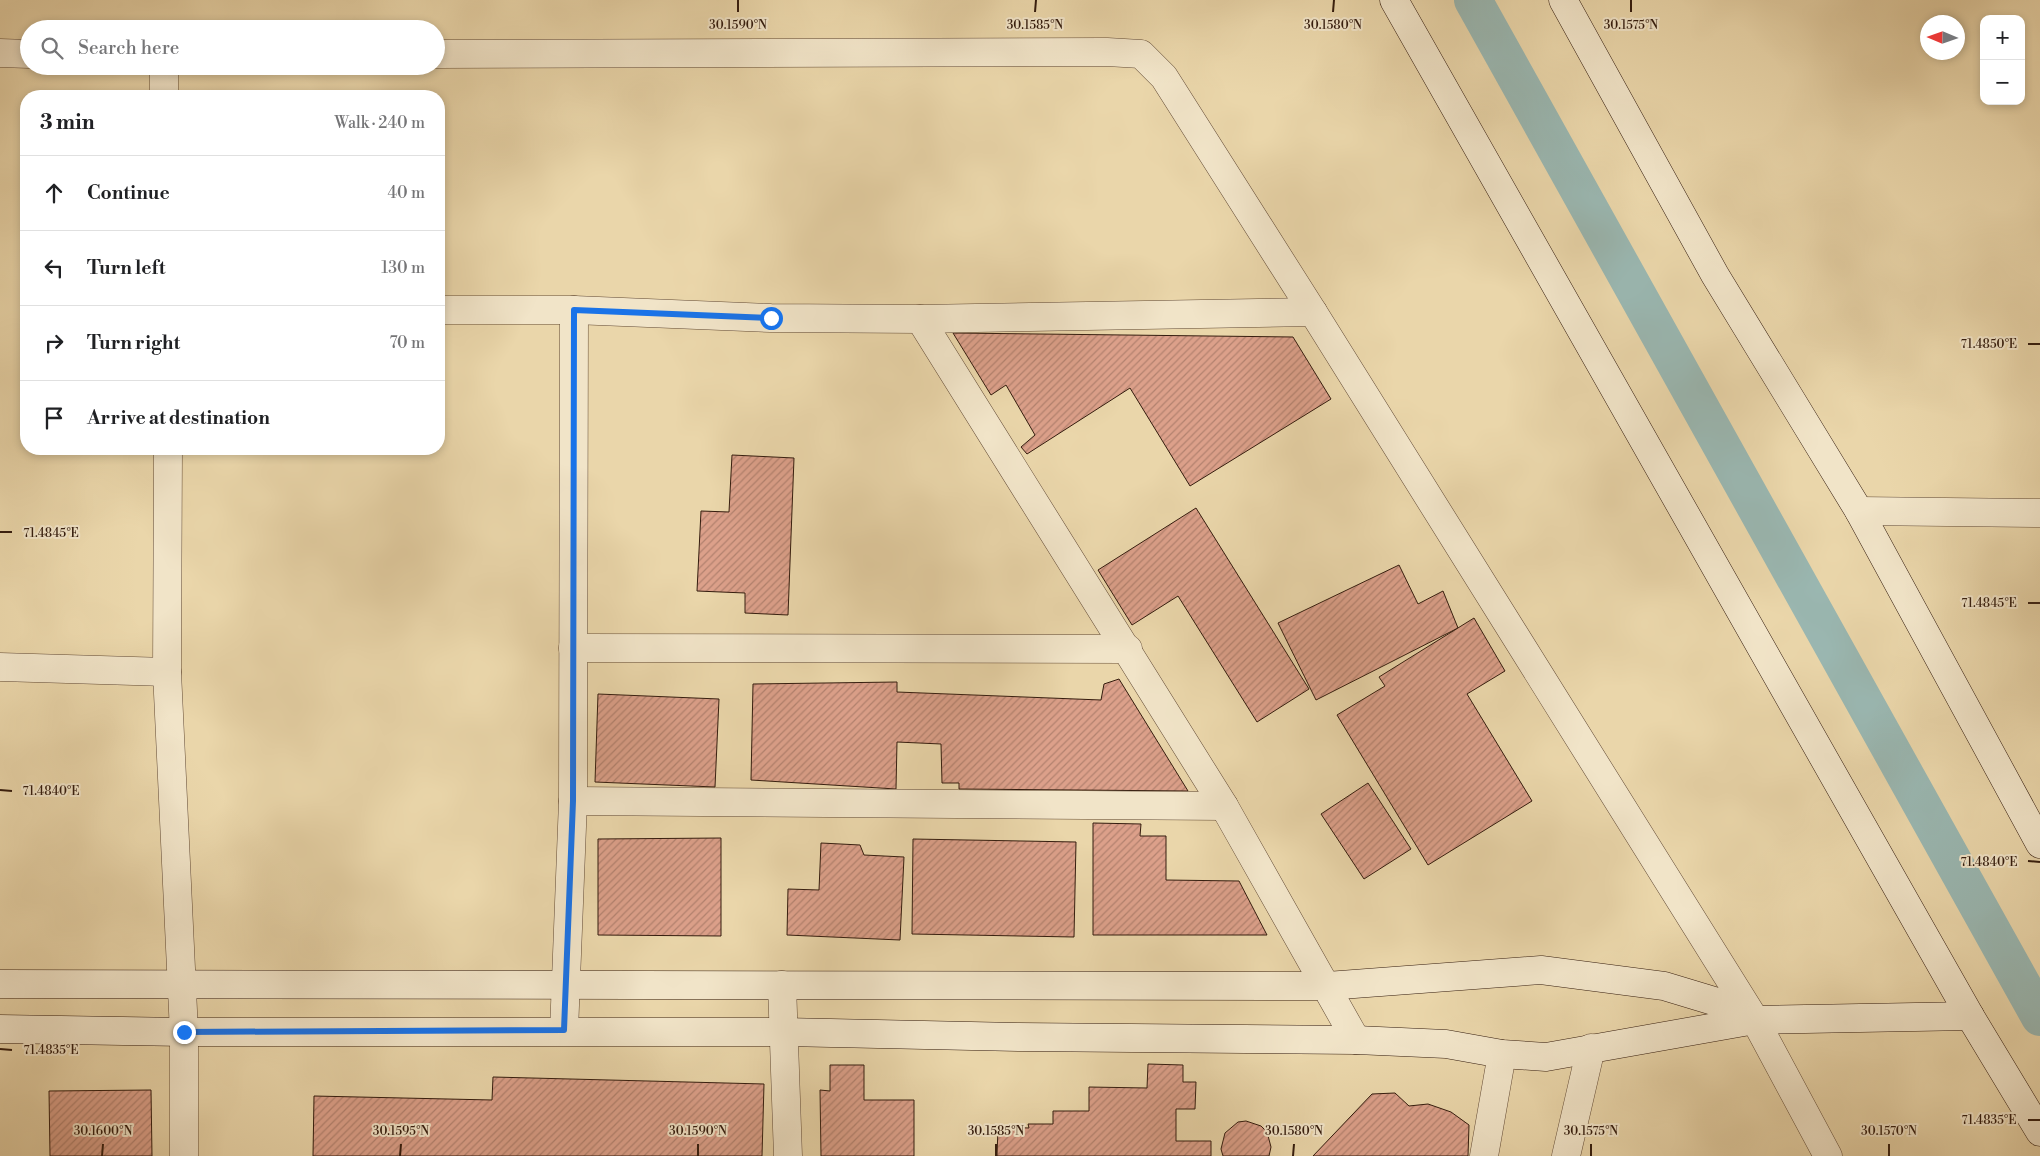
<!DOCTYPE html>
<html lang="en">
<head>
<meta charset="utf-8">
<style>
	:root { --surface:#fff; --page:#f2f2f2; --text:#202124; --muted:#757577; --line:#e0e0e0 }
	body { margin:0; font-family:"Libre Bodoni",serif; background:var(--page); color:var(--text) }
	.controls { position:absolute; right:15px; top:15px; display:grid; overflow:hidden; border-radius:10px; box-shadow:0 2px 8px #0003 }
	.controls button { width:45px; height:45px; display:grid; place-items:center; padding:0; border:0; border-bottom:1px solid var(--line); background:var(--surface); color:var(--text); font:25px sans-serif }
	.compass { position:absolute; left:1920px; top:15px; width:45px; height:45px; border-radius:50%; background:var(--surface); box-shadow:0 2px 8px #0003; rotate:272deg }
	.stop { position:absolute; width:15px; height:15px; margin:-11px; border:4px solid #1a73e8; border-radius:50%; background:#fff }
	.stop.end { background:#1a73e8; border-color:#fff; box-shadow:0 1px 5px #0008 }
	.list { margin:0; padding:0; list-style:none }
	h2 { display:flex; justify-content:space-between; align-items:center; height:65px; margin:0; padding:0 20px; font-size:21px }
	h2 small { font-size:16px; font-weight:400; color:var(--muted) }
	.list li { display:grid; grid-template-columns:32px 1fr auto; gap:15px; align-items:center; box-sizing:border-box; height:75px; padding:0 20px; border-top:1px solid var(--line) }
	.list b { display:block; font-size:19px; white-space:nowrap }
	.list em { font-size:16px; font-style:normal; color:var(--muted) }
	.icon { flex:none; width:28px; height:28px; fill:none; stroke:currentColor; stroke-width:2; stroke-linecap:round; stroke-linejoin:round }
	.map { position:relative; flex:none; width:2040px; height:1156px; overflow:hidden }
	.search { position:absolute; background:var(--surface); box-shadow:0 2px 8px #0003; left:20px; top:20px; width:425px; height:55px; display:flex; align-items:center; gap:12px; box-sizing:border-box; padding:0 18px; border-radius:28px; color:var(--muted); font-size:19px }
	.panel { position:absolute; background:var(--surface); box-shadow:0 2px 8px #0003; left:20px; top:90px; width:425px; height:365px; border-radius:20px }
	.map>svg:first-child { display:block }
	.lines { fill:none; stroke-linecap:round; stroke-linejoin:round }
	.canal { stroke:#9ab7b1; stroke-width:38 }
	.building { fill:url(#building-hatch); stroke:#341c0e }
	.street-casing { stroke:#624a35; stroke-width:29 }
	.secondary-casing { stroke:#341c0e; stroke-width:29 }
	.street { stroke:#f1e4c8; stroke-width:28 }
	.secondary { stroke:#f1e4c8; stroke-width:28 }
	.route { stroke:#1a73e8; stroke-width:6 }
	.ticks { fill:none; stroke:#341c0e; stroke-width:2 }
	.ticks-label { font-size:12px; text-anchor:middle; fill:#341c0e; stroke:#f1e4c8; stroke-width:4; stroke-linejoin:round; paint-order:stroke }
</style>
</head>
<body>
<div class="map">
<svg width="2040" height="1156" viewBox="0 0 2040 1156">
	<defs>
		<pattern id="building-hatch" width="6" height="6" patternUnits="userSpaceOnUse" patternTransform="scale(1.25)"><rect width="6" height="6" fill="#dca08a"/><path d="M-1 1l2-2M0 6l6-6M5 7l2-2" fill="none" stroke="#b3826f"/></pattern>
	</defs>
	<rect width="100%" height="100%" fill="#ead6aa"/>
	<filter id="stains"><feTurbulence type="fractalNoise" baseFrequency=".004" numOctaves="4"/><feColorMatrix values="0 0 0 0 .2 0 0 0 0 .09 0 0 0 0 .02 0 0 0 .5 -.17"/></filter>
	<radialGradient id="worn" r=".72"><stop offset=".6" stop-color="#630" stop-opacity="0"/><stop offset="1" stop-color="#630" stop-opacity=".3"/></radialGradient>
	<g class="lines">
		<!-- canal -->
		<polyline class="canal" points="1473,0 2040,1017"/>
	</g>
	<!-- building -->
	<g class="building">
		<polygon points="953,333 1293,337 1331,399 1190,486 1130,388 1027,454 1021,447 1035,435 1006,385 991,395"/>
		<polygon points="732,455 794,458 788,615 745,613 745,593 697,591 701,511 729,512"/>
		<polygon points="1196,508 1309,689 1257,722 1178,596 1132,625 1098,570"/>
		<polygon points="1399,565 1418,604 1443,591 1458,628 1316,700 1278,623"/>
		<polygon points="1474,618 1505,671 1467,694 1532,801 1428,865 1337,715 1385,686 1379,677"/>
		<polygon points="1119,679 1188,791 959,789 959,783 942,783 941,744 897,742 896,789 751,780 753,684 897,682 897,692 1101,700 1104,684"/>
		<polygon points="598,694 719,699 715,787 595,782"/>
		<polygon points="1368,783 1411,849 1364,879 1321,814"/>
		<polygon points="1093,823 1141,824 1140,836 1166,836 1166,880 1239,881 1267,935 1093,935"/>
		<polygon points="721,838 721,936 598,935 598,839"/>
		<polygon points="913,839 1076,842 1074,937 912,934"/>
		<polygon points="821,843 860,845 864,855 904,857 900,940 787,935 788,889 819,890"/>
		<polygon points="1148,1064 1183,1065 1183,1082 1196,1082 1195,1109 1176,1109 1176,1141 1211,1141 1211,1156 997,1156 998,1127 1029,1128 1028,1124 1053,1124 1053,1111 1089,1111 1089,1087 1147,1088"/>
		<polygon points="830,1065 864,1065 864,1100 914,1100 914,1156 821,1156 820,1090 830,1091"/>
		<polygon points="493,1077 764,1084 762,1156 313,1156 314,1096 492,1100"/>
		<polygon points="151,1090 152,1156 50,1156 49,1091"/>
		<polygon points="1395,1093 1409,1106 1428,1104 1451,1112 1469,1125 1468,1156 1313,1156 1372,1094"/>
		<polygon points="1246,1121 1261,1126 1267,1132 1271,1147 1269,1156 1223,1156 1221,1149 1225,1133 1238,1122"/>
	</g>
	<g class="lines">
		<defs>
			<g id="street">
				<polyline points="0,53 29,54"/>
				<polyline points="436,54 1107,52 1141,54 1164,77 1313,312 1755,1020 1828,1156"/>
				<polyline points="164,66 164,96"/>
				<polyline points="439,310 574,310 771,318 920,319 1313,312"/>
				<polyline points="920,319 1224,806 1356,1040"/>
				<polyline points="168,449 167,672 184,1032 184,1156"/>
				<polyline points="1859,511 2040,513"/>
				<polyline points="573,648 1128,649"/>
				<polyline points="0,667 167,672"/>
				<polyline points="573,801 1224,806"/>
				<polyline points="782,985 788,1156"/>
				<polyline points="564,1031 573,801 574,310"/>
				<polyline points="1484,1156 1502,1054"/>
				<polyline points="1566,1156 1591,1048"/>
			</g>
			<g id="secondary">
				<polyline points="1394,0 1970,1016 2040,1132"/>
				<polyline points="1563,0 1715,275 1859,511 2040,844"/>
				<polyline points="0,984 1327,986 1541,970 1664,986 1717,1002 1755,1020"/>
				<polyline points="0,1029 184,1032 784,1032 1019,1037 1356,1040 1446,1044 1502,1054 1546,1057 1755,1020 1970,1016"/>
			</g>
		</defs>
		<!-- street casing -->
		<use href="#street" class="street-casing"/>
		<!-- secondary casing -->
		<use href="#secondary" class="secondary-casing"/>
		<!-- street -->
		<use href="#street" class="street"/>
		<!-- secondary -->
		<use href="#secondary" class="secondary"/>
	</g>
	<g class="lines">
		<!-- route -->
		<polyline class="route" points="184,1032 564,1030 573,801 574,310 771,318"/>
	</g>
	<!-- ticks -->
	<path class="ticks" d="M738 12V0M1035 12 1036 0M1333 12 1334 0M1631 12V0M2028 344H2040M0 532H12M2028 603H2040M0 790 12 791M2028 861 2040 862M0 1049 12 1050M2028 1120H2040M102 1156 103 1144M400 1156 401 1144M698 1156V1144M996 1156V1144M1293 1156 1294 1144M1591 1156V1144M1889 1156V1144"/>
	<g class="ticks-label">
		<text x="738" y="29">30.1590°N</text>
		<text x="1035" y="29">30.1585°N</text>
		<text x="1333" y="29">30.1580°N</text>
		<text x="1631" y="29">30.1575°N</text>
		<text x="1989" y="348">71.4850°E</text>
		<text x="51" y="537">71.4845°E</text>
		<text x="1989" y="607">71.4845°E</text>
		<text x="51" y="795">71.4840°E</text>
		<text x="1989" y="866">71.4840°E</text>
		<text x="51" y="1054">71.4835°E</text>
		<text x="1989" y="1124">71.4835°E</text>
		<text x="103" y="1135">30.1600°N</text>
		<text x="401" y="1135">30.1595°N</text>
		<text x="698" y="1135">30.1590°N</text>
		<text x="996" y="1135">30.1585°N</text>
		<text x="1294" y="1135">30.1580°N</text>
		<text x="1591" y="1135">30.1575°N</text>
		<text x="1889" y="1135">30.1570°N</text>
	</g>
	<rect width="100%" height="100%" filter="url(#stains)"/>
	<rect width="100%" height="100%" fill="url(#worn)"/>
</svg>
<div class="controls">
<button>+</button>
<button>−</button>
</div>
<svg class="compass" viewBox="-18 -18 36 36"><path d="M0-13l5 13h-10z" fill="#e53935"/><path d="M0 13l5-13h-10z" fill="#757577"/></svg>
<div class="stop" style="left:771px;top:318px"></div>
<div class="stop end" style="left:184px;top:1032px"></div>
<div class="search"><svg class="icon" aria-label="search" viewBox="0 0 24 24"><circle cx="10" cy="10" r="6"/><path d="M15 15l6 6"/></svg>Search here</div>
<section class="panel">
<h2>3 min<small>Walk · 240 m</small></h2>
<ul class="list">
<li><svg class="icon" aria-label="ahead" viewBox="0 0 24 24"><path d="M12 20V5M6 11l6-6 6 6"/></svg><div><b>Continue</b></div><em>40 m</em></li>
<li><svg class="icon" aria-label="left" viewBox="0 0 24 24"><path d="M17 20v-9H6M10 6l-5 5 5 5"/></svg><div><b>Turn left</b></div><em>130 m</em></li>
<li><svg class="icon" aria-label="right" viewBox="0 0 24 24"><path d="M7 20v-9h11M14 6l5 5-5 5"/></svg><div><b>Turn right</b></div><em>70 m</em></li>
<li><svg class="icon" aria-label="arrive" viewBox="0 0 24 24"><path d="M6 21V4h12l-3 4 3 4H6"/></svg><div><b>Arrive at destination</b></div></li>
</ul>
</section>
</div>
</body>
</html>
